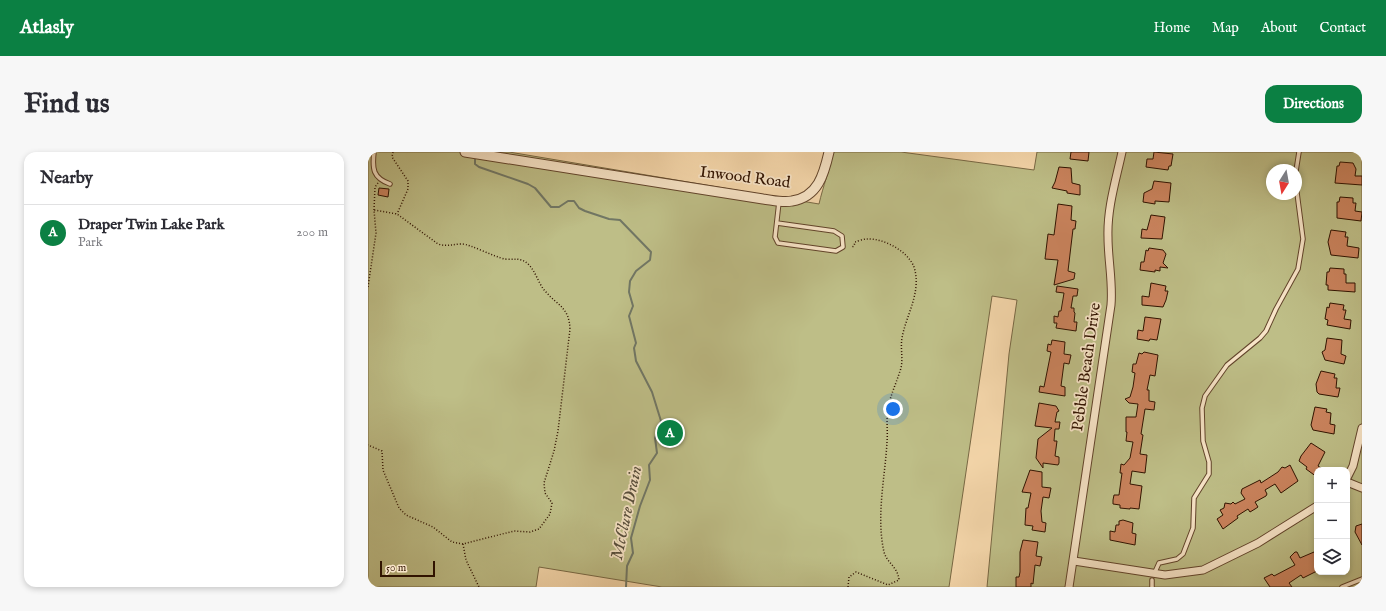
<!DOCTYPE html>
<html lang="en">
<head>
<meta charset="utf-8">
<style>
	:root { --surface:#fff; --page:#f7f7f7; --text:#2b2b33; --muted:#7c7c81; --line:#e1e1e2; --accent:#0b8043 }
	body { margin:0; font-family:"IM FELL English",serif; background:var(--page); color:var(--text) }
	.controls { position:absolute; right:12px; bottom:12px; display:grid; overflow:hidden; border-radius:8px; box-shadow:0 2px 6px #0003 }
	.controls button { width:36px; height:36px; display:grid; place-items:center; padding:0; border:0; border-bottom:1px solid var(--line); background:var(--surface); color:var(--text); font:20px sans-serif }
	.compass { position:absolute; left:898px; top:12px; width:36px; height:36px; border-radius:50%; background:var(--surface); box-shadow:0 2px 6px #0003; rotate:191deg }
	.scale { position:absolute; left:12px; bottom:10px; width:55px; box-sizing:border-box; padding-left:4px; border:2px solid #311300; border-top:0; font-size:11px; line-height:14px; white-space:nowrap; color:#311300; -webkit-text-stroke:3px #f8e5c8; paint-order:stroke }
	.you { position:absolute; left:525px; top:257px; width:14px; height:14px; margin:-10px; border:3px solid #fff; border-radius:50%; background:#1a73e8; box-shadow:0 0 0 6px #1a73e833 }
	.badge { display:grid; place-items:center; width:26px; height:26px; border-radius:50%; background:var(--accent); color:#fff; font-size:13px; font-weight:700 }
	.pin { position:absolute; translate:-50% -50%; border:2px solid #fff; box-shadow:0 1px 4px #0006 }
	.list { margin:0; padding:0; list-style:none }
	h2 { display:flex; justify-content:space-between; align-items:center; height:52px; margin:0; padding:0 16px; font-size:17px }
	h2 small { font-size:13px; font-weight:400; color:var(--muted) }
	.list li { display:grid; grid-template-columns:26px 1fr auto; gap:12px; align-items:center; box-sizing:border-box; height:56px; padding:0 16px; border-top:1px solid var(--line) }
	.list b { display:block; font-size:15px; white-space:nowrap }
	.list p { margin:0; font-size:13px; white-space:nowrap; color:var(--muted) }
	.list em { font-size:13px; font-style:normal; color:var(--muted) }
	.icon { flex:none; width:22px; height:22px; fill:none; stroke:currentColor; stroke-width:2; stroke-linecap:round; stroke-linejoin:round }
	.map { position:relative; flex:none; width:994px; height:435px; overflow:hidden; border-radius:12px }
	header { display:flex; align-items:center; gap:24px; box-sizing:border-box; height:56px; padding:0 20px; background:var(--accent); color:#fff }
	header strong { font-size:19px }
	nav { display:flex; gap:22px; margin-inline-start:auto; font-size:14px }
	.intro { display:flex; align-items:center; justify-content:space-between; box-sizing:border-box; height:96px; padding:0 24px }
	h1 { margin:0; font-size:28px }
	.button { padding:10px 18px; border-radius:12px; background:var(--accent); color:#fff; font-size:14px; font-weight:700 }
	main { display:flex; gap:24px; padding:0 24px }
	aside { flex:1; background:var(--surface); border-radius:12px; box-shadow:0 2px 6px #0003 }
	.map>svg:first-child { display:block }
	.green { fill:#bebe87; stroke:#786844; fill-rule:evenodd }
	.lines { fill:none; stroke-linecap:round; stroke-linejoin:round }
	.stream { stroke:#717765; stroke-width:2 }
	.building { fill:#ca835d; stroke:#311300 }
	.service-casing { stroke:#62442b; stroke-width:5.5 }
	.minor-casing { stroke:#62442b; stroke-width:9 }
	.tertiary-casing { stroke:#62442b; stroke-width:11 }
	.path { stroke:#311300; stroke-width:1.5; stroke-dasharray:1 2; stroke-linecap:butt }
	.service { stroke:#f8e5c8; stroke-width:3.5 }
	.minor { stroke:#f8e5c8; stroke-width:7 }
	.tertiary { stroke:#f8e5c8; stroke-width:9 }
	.labels { text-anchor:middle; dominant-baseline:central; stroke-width:3.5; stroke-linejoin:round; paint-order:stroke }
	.street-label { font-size:16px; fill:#311300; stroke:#f8e5c8 }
	.water-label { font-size:17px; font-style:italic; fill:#564d3b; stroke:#f8e5c8 }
</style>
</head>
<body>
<header>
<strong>Atlasly</strong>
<nav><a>Home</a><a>Map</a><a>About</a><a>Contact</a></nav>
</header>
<div class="intro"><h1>Find us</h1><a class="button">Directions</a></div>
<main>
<aside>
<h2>Nearby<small></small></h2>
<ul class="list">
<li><span class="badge">A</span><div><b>Draper Twin Lake Park</b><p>Park</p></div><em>200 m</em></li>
</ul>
</aside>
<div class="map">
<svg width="994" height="435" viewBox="0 0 994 435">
	<rect width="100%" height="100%" fill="#f5d7ab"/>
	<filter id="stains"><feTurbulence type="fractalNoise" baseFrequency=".005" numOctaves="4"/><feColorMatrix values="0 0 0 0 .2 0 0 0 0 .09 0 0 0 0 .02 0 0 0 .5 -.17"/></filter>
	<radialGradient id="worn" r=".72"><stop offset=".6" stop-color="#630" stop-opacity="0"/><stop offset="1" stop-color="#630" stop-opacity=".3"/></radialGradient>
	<!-- green -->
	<path class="green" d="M0 0H141L451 52C455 34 462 18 464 0H533L666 18 669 0H994V435H619L641 202 649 148 624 144 581 435H294L171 415 168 435H0ZM904 18H928V42H904ZM949 318H979V420H949Z"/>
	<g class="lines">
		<!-- stream -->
		<polyline class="stream" points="107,5 107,12 111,15 160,32 167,36 183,55 191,55 200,49 206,49 211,56 217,59 241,67 252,68 283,100 282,108 268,119 262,129 261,140 265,154 261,164 268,191 266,196 268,209 284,240 293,269 287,286 289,301 281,313 282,328 272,354 263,386 265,401 259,414 258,435"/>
	</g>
	<!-- building -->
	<g class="building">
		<polygon points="703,0 721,0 720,9 702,7"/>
		<polygon points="786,0 805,2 803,14 801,14 800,18 778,15 779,7 785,7"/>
		<polygon points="972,10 985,11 988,17 987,24 994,24 994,33 967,31 969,14 971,14"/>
		<polygon points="691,15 703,16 704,31 712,33 712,43 699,41 699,39 684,36 687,30"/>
		<polygon points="786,29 803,31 801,50 787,49 787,52 775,50 776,41 784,37"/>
		<polygon points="11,36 21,37 20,45 10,43"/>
		<polygon points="972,45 985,46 985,51 988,51 987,59 994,60 993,69 969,66 969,50 971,50"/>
		<polygon points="690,52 704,54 703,68 708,69 707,77 705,77 700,119 707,121 706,127 686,133 690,108 677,107 680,82 686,83"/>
		<polygon points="783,63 797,65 794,87 773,86 774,77 779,78"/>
		<polygon points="963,78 978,80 977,85 980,85 979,94 991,96 990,106 963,103 960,90"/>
		<polygon points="781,96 795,98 798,102 795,111 800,116 792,115 792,119 787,118 787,120 772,118 773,110 776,110 778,98 780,99"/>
		<polygon points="962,116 976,117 976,122 978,122 978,131 987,131 987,140 960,138 960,133 958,133 959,120 961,120"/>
		<polygon points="783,131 798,134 797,139 800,139 798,148 795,155 774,153 774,144 781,145"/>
		<polygon points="689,134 710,137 709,144 705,144 703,156 706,156 706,160 707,161 706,170 709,170 708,179 688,176 689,171 686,171 686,164 690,165 691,159 693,159 696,141 688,140"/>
		<polygon points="962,151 976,153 975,158 978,158 976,167 983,168 982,177 959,173 960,168 957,167 959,155 961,156"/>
		<polygon points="777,165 793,167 789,188 782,187 781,189 769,187 770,178 775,179"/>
		<polygon points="959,186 974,188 973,202 978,204 976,212 957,208 954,200 957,198"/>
		<polygon points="684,188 697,190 696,202 703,203 701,212 696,211 693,234 697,235 697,244 671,240 672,234 676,235 683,200 679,199 680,192 683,193"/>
		<polygon points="776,200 790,203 787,224 782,223 779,238 781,238 781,249 787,250 786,258 777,257 773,282 775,283 772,302 779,303 777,321 764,319 762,332 774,334 771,357 762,356 762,357 752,356 752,353 745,352 745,348 746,343 751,343 754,321 752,321 753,312 756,313 762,306 765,290 758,289 759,280 758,280 758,265 768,265 770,252 761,251 757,247 762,245 765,235 767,221 764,220 765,212 768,212 771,201 774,202"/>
		<polygon points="953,219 967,222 966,226 969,226 968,236 972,236 970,245 951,242 949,240 948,232"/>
		<polygon points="671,251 688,254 691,259 689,260 687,270 692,270 691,277 687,277 686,289 689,289 687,304 691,305 691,311 690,313 675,311 675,316 668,306 670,287 684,276 667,274"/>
		<polygon points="947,255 959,257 958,260 963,261 962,272 967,273 966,282 945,278 943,273"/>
		<polygon points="943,291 957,300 950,314 956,318 949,318 949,325 938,317 939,315 931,309 933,304"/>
		<polygon points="922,313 930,329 913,341 907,332 897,338 899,342 898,344 887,350 890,355 887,357 882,360 880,357 869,364 870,366 855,377 849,367 855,363 852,358 856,356 857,351 863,352 865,350 867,352 877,347 873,341 874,337 892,328 893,331 910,320 914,315 917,316"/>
		<polygon points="662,318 674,320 674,335 683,336 681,346 675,345 673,359 674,370 678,371 677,380 664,378 665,374 657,373 658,356 660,356 663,341 654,340"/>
		<polygon points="755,368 765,371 764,381 768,382 767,393 742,388 742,379 747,380 748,373 751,373 751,369"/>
		<polygon points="994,372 994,393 987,380 988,374"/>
		<polygon points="655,388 670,390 668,404 674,405 672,414 667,413 665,432 663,431 663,435 648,435 648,425 651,425 652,420 652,400"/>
		<polygon points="927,400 929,400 932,406 946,400 949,405 949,419 935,426 933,423 921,431 924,435 902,435 896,426 904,422 906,424 927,413 922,405"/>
	</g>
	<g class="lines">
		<defs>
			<g id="service">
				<path d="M6 0C4 17 5 26 22 32"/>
				<polyline points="928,19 931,0"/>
				<polyline points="409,71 466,79 474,84 475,95 468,99 410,91 407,85 411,50"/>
				<polyline points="787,420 791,411 809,407 815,402 825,376 826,346 841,322 841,310 835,289 834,256 837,244 859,213 892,186 898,179 908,157 930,117 935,87 928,33"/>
				<polyline points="784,435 784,428"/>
				<polyline points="974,435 994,427"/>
			</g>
			<g id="minor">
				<polyline points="979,326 985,314 994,276"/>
				<polyline points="979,330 994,336"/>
				<polyline points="706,409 797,423 835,418 890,391 949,354"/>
				<path d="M701 435 743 153C745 130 740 108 740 85 739 56 748 28 754 0"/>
			</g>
			<path id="tertiary" d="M97 0 395 47C404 48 415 51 424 49 450 45 456 22 461 0"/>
		</defs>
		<!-- service casing -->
		<use href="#service" class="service-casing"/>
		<!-- minor casing -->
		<use href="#minor" class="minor-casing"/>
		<!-- tertiary casing -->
		<use href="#tertiary" class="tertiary-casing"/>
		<!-- path -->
		<g class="path">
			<polyline points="25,0 24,5 40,29 40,37 29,62"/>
			<polyline points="6,58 7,35 10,31"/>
			<path d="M0 135 8 81 6 58 29 62 70 92C79 95 85 92 94 92 102 92 126 105 137 107 146 108 153 105 160 112 168 119 170 132 178 140 190 154 201 155 202 177L190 279 186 299 176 331 177 341 184 351 182 362 171 377 162 380 146 379 95 392 84 390 65 375 38 363 31 356 15 318 14 299 0 293"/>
			<polyline points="95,392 98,408 111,435"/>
			<path d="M480 435 481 425 488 420 520 433 531 428C530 415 519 411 516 400 508 364 517 326 519 290 520 279 518 268 520 257 522 244 528 232 532 219 536 209 532 197 534 186 538 163 554 140 546 115 540 99 515 86 499 87 495 87 490 89 487 90L486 94 484 95"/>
		</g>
		<!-- service -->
		<use href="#service" class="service"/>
		<!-- minor -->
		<use href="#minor" class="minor"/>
		<!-- tertiary -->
		<use href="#tertiary" class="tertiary"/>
	</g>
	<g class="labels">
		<!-- street labels -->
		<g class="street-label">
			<text transform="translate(377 26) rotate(7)">Inwood Road</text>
			<text transform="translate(719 215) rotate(-82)">Pebble Beach Drive</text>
		</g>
		<!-- water labels -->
		<g class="water-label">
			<text transform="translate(259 361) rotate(-78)">McClure Drain</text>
		</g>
	</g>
	<rect width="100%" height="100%" filter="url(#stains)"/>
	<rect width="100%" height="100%" fill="url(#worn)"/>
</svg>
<div class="controls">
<button>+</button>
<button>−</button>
<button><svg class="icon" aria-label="layers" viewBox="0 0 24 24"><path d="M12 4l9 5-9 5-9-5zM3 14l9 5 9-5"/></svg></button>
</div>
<svg class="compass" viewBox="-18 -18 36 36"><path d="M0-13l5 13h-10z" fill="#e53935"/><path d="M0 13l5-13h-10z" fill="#7c7c81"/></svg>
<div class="scale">50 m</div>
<div class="you"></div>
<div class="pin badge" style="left:302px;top:281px">A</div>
</div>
</main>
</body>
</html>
